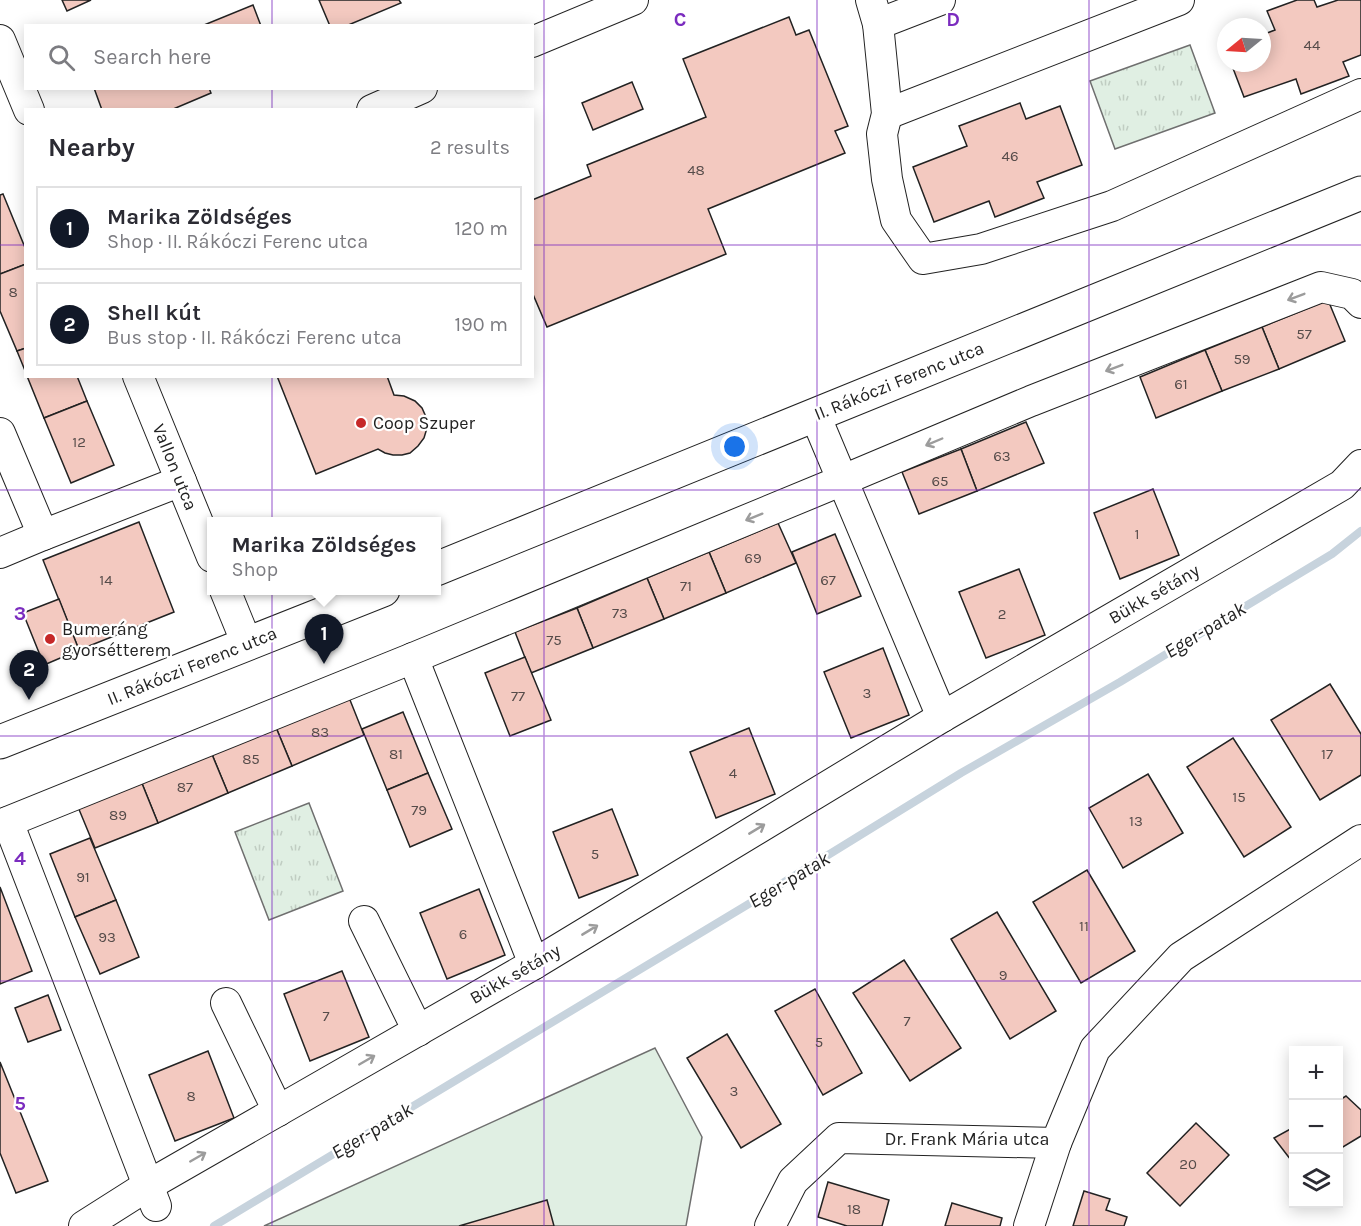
<!DOCTYPE html>
<html lang="en">
<head>
<meta charset="utf-8">
<style>
	:root { --surface:#fff; --page:#f7f7f7; --text:#2b2b33; --muted:#7c7c81; --line:#e1e1e2; --accent:#111827 }
	body { margin:0; font-family:Karla,sans-serif; background:var(--page); color:var(--text) }
	.controls { position:absolute; right:18px; bottom:18px; display:grid; overflow:hidden; border-radius:0px; box-shadow:0 3px 15px #0003 }
	.controls button { width:54px; height:54px; display:grid; place-items:center; padding:0; border:0; border-bottom:2px solid var(--line); background:var(--surface); color:var(--text); font:30px sans-serif }
	.compass { position:absolute; left:1217px; top:18px; width:54px; height:54px; border-radius:50%; background:var(--surface); box-shadow:0 3px 15px #0003; rotate:252deg }
	.you { position:absolute; left:735px; top:447px; width:21px; height:21px; margin:-15px; border:4px solid #fff; border-radius:50%; background:#1a73e8; box-shadow:0 0 0 9px #1a73e833 }
	.badge { display:grid; place-items:center; width:39px; height:39px; border-radius:50%; background:var(--accent); color:#fff; font-size:20px; font-weight:700 }
	.pin { position:absolute; translate:-50% -50px; filter:drop-shadow(0 2px 3px #0008) }
	.pin::after { content:''; position:absolute; top:32px; width:21px; height:18px; background:inherit; clip-path:polygon(0 0,100% 0,50% 100%) }
	.popup { position:absolute; left:207px; top:517px; width:234px; height:78px; box-sizing:border-box; display:grid; place-content:center; border-radius:0px; background:var(--surface); filter:drop-shadow(0 2px 4px #0005); font-size:20px; white-space:nowrap; color:var(--muted) }
	.popup b { font-size:22px; color:var(--text) }
	.popup::after { content:''; position:absolute; left:50%; top:100%; margin-left:-12px; border:12px solid transparent; border-top-color:var(--surface) }
	.list { margin:0; padding:0; list-style:none }
	h2 { display:flex; justify-content:space-between; align-items:center; height:78px; margin:0; padding:0 24px; font-size:26px }
	h2 small { font-size:20px; font-weight:400; color:var(--muted) }
	.list li { display:grid; grid-template-columns:39px 1fr auto; gap:18px; align-items:center; box-sizing:border-box; height:84px; margin:0 12px 12px; padding:0 12px; border:2px solid var(--line); border-radius:0px }
	.list b { display:block; font-size:22px; white-space:nowrap }
	.list p { margin:0; font-size:20px; white-space:nowrap; color:var(--muted) }
	.list em { font-size:20px; font-style:normal; color:var(--muted) }
	.icon { flex:none; width:33px; height:33px; fill:none; stroke:currentColor; stroke-width:2; stroke-linecap:round; stroke-linejoin:round }
	.map { position:relative; flex:none; width:1361px; height:1226px; overflow:hidden }
	.search { position:absolute; background:var(--surface); box-shadow:0 3px 15px #0003; left:24px; top:24px; width:510px; height:66px; display:flex; align-items:center; gap:15px; box-sizing:border-box; padding:0 21px; border-radius:0px; color:var(--muted); font-size:22px }
	.panel { position:absolute; background:var(--surface); box-shadow:0 3px 15px #0003; left:24px; top:108px; width:510px; height:270px; border-radius:0px }
	.map>svg:first-child { display:block }
	.green { fill:#e0efe3; stroke:#6f6f6f; stroke-width:1.5 }
	.park { fill:url(#park-tufts); stroke:#6f6f6f; stroke-width:1.5 }
	.lines { fill:none; stroke-linecap:round; stroke-linejoin:round }
	.stream { stroke:#c7d3dd; stroke-width:8 }
	.building { fill:#f3c9c0; stroke:#222; stroke-width:1.5 }
	.minor-casing { stroke:#222; stroke-width:32 }
	.major-casing { stroke:#222; stroke-width:35 }
	.minor { stroke:#fff; stroke-width:30 }
	.major { stroke:#fff; stroke-width:33 }
	.oneway { stroke:#9c9c9c }
	.grid { fill:none; stroke:#7b2cbf; stroke-width:1.5; stroke-opacity:0.55 }
	.poi-dot { fill:#c62828; stroke:#fff; stroke-width:2 }
	.labels { text-anchor:middle; dominant-baseline:central; stroke-width:4.5; stroke-linejoin:round; paint-order:stroke }
	.number-label { font-size:15px; fill:#564c4a }
	.street-label { font-size:18px; fill:#222; stroke:#fff }
	.poi-label { font-size:18px; fill:#222; stroke:#fff; text-anchor:start }
	.water-label { font-size:20px; font-style:italic; fill:#222; stroke:#fff }
	.grid-label { font-size:20px; text-anchor:middle; font-weight:bold; fill:#7b2cbf; stroke:#fff; stroke-width:4.5; stroke-linejoin:round; paint-order:stroke }
</style>
</head>
<body>
<div class="map">
<svg width="1361" height="1226" viewBox="0 0 1361 1226">
	<defs>
		<pattern id="park-tufts" width="24" height="20" patternUnits="userSpaceOnUse" patternTransform="scale(1.5)"><rect width="24" height="20" fill="#e0efe3"/><path d="M3 7l-1-3M5 7V3M7 7l1-3M15 17l-1-3M17 17v-4M19 17l1-3" fill="none" stroke="#c0cdc2"/></pattern>
	</defs>
	<rect width="100%" height="100%" fill="#fff"/>
	<!-- green -->
	<polygon class="green" points="655,1048 702,1137 686,1226 264,1226"/>
	<!-- park -->
	<g class="park">
		<polygon points="1190,45 1215,113 1115,149 1090,81"/>
		<polygon points="309,803 343,891 269,920 235,832"/>
	</g>
	<g class="lines">
		<!-- stream -->
		<polyline class="stream" points="214,1226 747,905 961,773 1120,682 1332,554 1361,531"/>
	</g>
	<!-- building -->
	<g class="building">
		<polygon points="62,0 91,0 67,11"/>
		<polygon points="319,0 399,0 401,3 346,26 330,26"/>
		<polygon points="1297,0 1314,0 1317,7 1338,0 1361,0 1361,55 1343,62 1349,76 1301,94 1296,79 1244,97 1231,63 1262,63 1262,35 1275,30 1267,11"/>
		<polygon points="253,5 261,26 204,26 204,25"/>
		<polygon points="789,17 796,35 809,30 848,126 835,131 845,153 708,209 726,254 547,327 532,292 532,200 591,176 587,165 706,117 683,59"/>
		<polygon points="632,82 643,109 593,130 582,103"/>
		<polygon points="94,88 209,88 211,93 171,110 102,110"/>
		<polygon points="1020,103 1026,119 1060,106 1082,165 1037,182 1044,198 995,217 989,201 934,222 913,167 967,146 959,126"/>
		<polygon points="3,194 26,250 26,264 0,274 0,195"/>
		<polygon points="26,264 26,348 17,351 0,311 0,274"/>
		<polygon points="1328,300 1345,341 1279,369 1262,327"/>
		<polygon points="1262,327 1279,369 1222,391 1205,350"/>
		<polygon points="26,348 26,373 17,351"/>
		<polygon points="1205,350 1222,391 1156,418 1140,377"/>
		<polygon points="27,376 77,376 87,401 44,418"/>
		<polygon points="277,376 387,376 394,395 404,396 415,401 422,408 426,417 427,428 424,438 418,446 410,453 402,455 393,455 385,453 378,449 316,474"/>
		<polygon points="87,401 114,465 71,483 44,418"/>
		<polygon points="1026,422 1044,463 977,491 961,449"/>
		<polygon points="961,449 977,491 919,514 902,472"/>
		<polygon points="1153,489 1179,555 1120,579 1094,513"/>
		<polygon points="139,522 174,612 79,650 43,560"/>
		<polygon points="778,523 796,563 726,593 709,552"/>
		<polygon points="835,534 861,596 817,614 792,552"/>
		<polygon points="709,552 726,593 664,619 647,578"/>
		<polygon points="1019,569 1045,635 986,658 959,592"/>
		<polygon points="647,578 664,619 593,648 577,608"/>
		<polygon points="59,599 79,650 44,665 23,613"/>
		<polygon points="577,608 593,648 531,673 515,632"/>
		<polygon points="883,648 909,715 851,738 824,672"/>
		<polygon points="525,657 551,720 510,736 485,673"/>
		<polygon points="1330,684 1361,734 1361,775 1320,800 1271,720"/>
		<polygon points="348,695 364,735 292,766 275,725"/>
		<polygon points="403,712 428,773 387,790 362,729"/>
		<polygon points="275,725 292,766 228,793 211,752"/>
		<polygon points="749,728 775,794 716,818 690,752"/>
		<polygon points="1233,738 1291,827 1244,857 1187,767"/>
		<polygon points="211,752 228,793 158,823 141,781"/>
		<polygon points="428,773 452,829 410,847 387,790"/>
		<polygon points="1148,774 1183,833 1123,868 1089,808"/>
		<polygon points="141,781 158,823 95,848 78,807"/>
		<polygon points="612,809 638,875 579,898 553,832"/>
		<polygon points="90,838 116,900 75,917 50,854"/>
		<polygon points="1087,870 1135,951 1081,983 1033,902"/>
		<polygon points="0,887 32,971 0,984"/>
		<polygon points="479,889 505,955 447,979 420,913"/>
		<polygon points="116,900 139,957 100,974 75,917"/>
		<polygon points="997,912 1056,1011 1010,1039 951,939"/>
		<polygon points="904,960 961,1048 910,1081 853,993"/>
		<polygon points="342,971 369,1037 310,1061 284,994"/>
		<polygon points="815,989 862,1073 823,1095 775,1011"/>
		<polygon points="48,995 61,1030 28,1042 15,1008"/>
		<polygon points="727,1034 781,1124 741,1148 687,1058"/>
		<polygon points="208,1051 234,1118 175,1141 149,1075"/>
		<polygon points="0,1062 48,1181 16,1193 0,1153"/>
		<polygon points="1346,1096 1361,1110 1361,1136 1338,1150 1338,1101"/>
		<polygon points="1196,1123 1229,1155 1180,1206 1147,1173"/>
		<polygon points="1294,1127 1294,1164 1274,1138"/>
		<polygon points="828,1182 889,1200 882,1226 847,1226 818,1217"/>
		<polygon points="1084,1191 1110,1199 1106,1210 1127,1217 1124,1226 1073,1226"/>
		<polygon points="547,1200 554,1226 459,1226"/>
		<polygon points="952,1203 1002,1218 1000,1226 945,1226"/>
	</g>
	<g class="lines">
		<defs>
			<g id="minor">
				<polyline points="871,0 878,24 887,114 882,134 887,179 896,220 923,259 981,249 1112,206 1361,94"/>
				<polyline points="878,24 940,0"/>
				<polyline points="0,40 29,110"/>
				<polyline points="532,42 633,0"/>
				<polyline points="372,110 422,88"/>
				<polyline points="887,114 1179,0"/>
				<polyline points="138,376 212,557"/>
				<polyline points="815,415 942,717"/>
				<polyline points="0,433 43,535 181,481"/>
				<polyline points="0,553 43,535"/>
				<polyline points="225,590 247,644"/>
				<polyline points="413,658 534,964"/>
				<polyline points="8,822 156,1206"/>
				<polyline points="0,825 413,658 843,480 1031,401 1321,287 1352,294 1361,303"/>
				<polyline points="364,921 418,1031"/>
				<polyline points="226,1003 278,1111"/>
				<polyline points="84,1226 147,1186 534,964 942,717 1342,485 1361,465"/>
				<polyline points="770,1226 793,1181 839,1138 1056,1143 1095,1049 1181,957 1361,840"/>
				<polyline points="1029,1226 1056,1143"/>
			</g>
			<g id="major">
				<polyline points="436,569 1361,193"/>
				<polyline points="0,742 383,590"/>
			</g>
		</defs>
		<!-- minor casing -->
		<use href="#minor" class="minor-casing"/>
		<!-- major casing -->
		<use href="#major" class="major-casing"/>
		<!-- minor -->
		<use href="#minor" class="minor"/>
		<!-- major -->
		<use href="#major" class="major"/>
	</g>
	<!-- one-way arrows -->
	<defs><path id="oneway-shaft" d="M-6 0H5M1.5-3L5.5 0L1.5 3" fill="none" stroke-width="1.6" stroke-linecap="round" stroke-linejoin="round" transform="scale(1.5)"/></defs>
	<g class="oneway">
		<use href="#oneway-shaft" transform="translate(1296 297) rotate(159)"/>
		<use href="#oneway-shaft" transform="translate(1114 368) rotate(159)"/>
		<use href="#oneway-shaft" transform="translate(934 442) rotate(157)"/>
		<use href="#oneway-shaft" transform="translate(754 517) rotate(158)"/>
		<use href="#oneway-shaft" transform="translate(757 829) rotate(-31)"/>
		<use href="#oneway-shaft" transform="translate(590 930) rotate(-31)"/>
		<use href="#oneway-shaft" transform="translate(367 1060) rotate(-30)"/>
		<use href="#oneway-shaft" transform="translate(198 1157) rotate(-30)"/>
	</g>
	<!-- grid -->
	<path class="grid" d="M272 0V26M544 0V1226M817 0V1226M1089 0V1226M272 88V110M0 245H26M532 245H1361M272 376V1226M0 490H1361M0 736H1361M0 981H1361"/>
	<!-- markers -->
	<g class="poi-dot">
		<circle cx="361" cy="423" r="6"/>
		<circle cx="50" cy="639" r="6"/>
	</g>
	<g class="labels">
		<!-- number labels -->
		<g class="number-label">
			<text x="1312" y="45">44</text>
			<text x="1010" y="156">46</text>
			<text x="696" y="170">48</text>
			<text x="13" y="292">8</text>
			<text x="1304" y="334">57</text>
			<text x="1242" y="359">59</text>
			<text x="1181" y="384">61</text>
			<text x="79" y="442">12</text>
			<text x="1002" y="456">63</text>
			<text x="940" y="481">65</text>
			<text x="1137" y="534">1</text>
			<text x="753" y="558">69</text>
			<text x="106" y="580">14</text>
			<text x="828" y="580">67</text>
			<text x="686" y="586">71</text>
			<text x="620" y="613">73</text>
			<text x="1002" y="614">2</text>
			<text x="554" y="640">75</text>
			<text x="867" y="693">3</text>
			<text x="518" y="696">77</text>
			<text x="320" y="732">83</text>
			<text x="396" y="754">81</text>
			<text x="1327" y="754">17</text>
			<text x="251" y="759">85</text>
			<text x="733" y="773">4</text>
			<text x="185" y="787">87</text>
			<text x="1239" y="797">15</text>
			<text x="419" y="810">79</text>
			<text x="118" y="815">89</text>
			<text x="1136" y="821">13</text>
			<text x="595" y="854">5</text>
			<text x="83" y="877">91</text>
			<text x="1084" y="926">11</text>
			<text x="463" y="934">6</text>
			<text x="107" y="937">93</text>
			<text x="1003" y="975">9</text>
			<text x="326" y="1016">7</text>
			<text x="907" y="1021">7</text>
			<text x="819" y="1042">5</text>
			<text x="734" y="1091">3</text>
			<text x="191" y="1096">8</text>
			<text x="1188" y="1164">20</text>
			<text x="854" y="1209">18</text>
		</g>
		<!-- street labels -->
		<g class="street-label">
			<text transform="translate(899 381) rotate(-22)">II. Rákóczi Ferenc utca</text>
			<text transform="translate(175 467) rotate(68)">Vallon utca</text>
			<text transform="translate(1154 594) rotate(-30)">Bükk sétány</text>
			<text transform="translate(192 666) rotate(-22)">II. Rákóczi Ferenc utca</text>
			<text transform="translate(515 974) rotate(-30)">Bükk sétány</text>
			<text x="967" y="1139">Dr. Frank Mária utca</text>
		</g>
		<!-- poi labels -->
		<g class="poi-label">
			<text x="373" y="423">Coop Szuper</text>
			<text x="62" y="629">Bumeráng<tspan x="62" dy="21">gyorsétterem</tspan></text>
		</g>
		<!-- water labels -->
		<g class="water-label">
			<text transform="translate(1205 630) rotate(-31)">Eger-patak</text>
			<text transform="translate(789 880) rotate(-31)">Eger-patak</text>
			<text transform="translate(372 1131) rotate(-31)">Eger-patak</text>
		</g>
	</g>
	<g class="grid-label">
		<text x="680" y="26">C</text>
		<text x="953" y="26">D</text>
		<text x="20" y="620">3</text>
		<text x="20" y="865">4</text>
		<text x="20" y="1110">5</text>
	</g>
</svg>
<div class="controls">
<button>+</button>
<button>−</button>
<button><svg class="icon" aria-label="layers" viewBox="0 0 24 24"><path d="M12 4l9 5-9 5-9-5zM3 14l9 5 9-5"/></svg></button>
</div>
<svg class="compass" viewBox="-18 -18 36 36"><path d="M0-13l5 13h-10z" fill="#e53935"/><path d="M0 13l5-13h-10z" fill="#7c7c81"/></svg>
<div class="you"></div>
<div class="pin badge" style="left:324px;top:664px">1</div>
<div class="popup"><b>Marika Zöldséges</b>Shop</div>
<div class="pin badge" style="left:29px;top:700px">2</div>
<div class="search"><svg class="icon" aria-label="search" viewBox="0 0 24 24"><circle cx="10" cy="10" r="6"/><path d="M15 15l6 6"/></svg>Search here</div>
<section class="panel">
<h2>Nearby<small>2 results</small></h2>
<ul class="list">
<li><span class="badge">1</span><div><b>Marika Zöldséges</b><p>Shop · II. Rákóczi Ferenc utca</p></div><em>120 m</em></li>
<li><span class="badge">2</span><div><b>Shell kút</b><p>Bus stop · II. Rákóczi Ferenc utca</p></div><em>190 m</em></li>
</ul>
</section>
</div>
</body>
</html>
